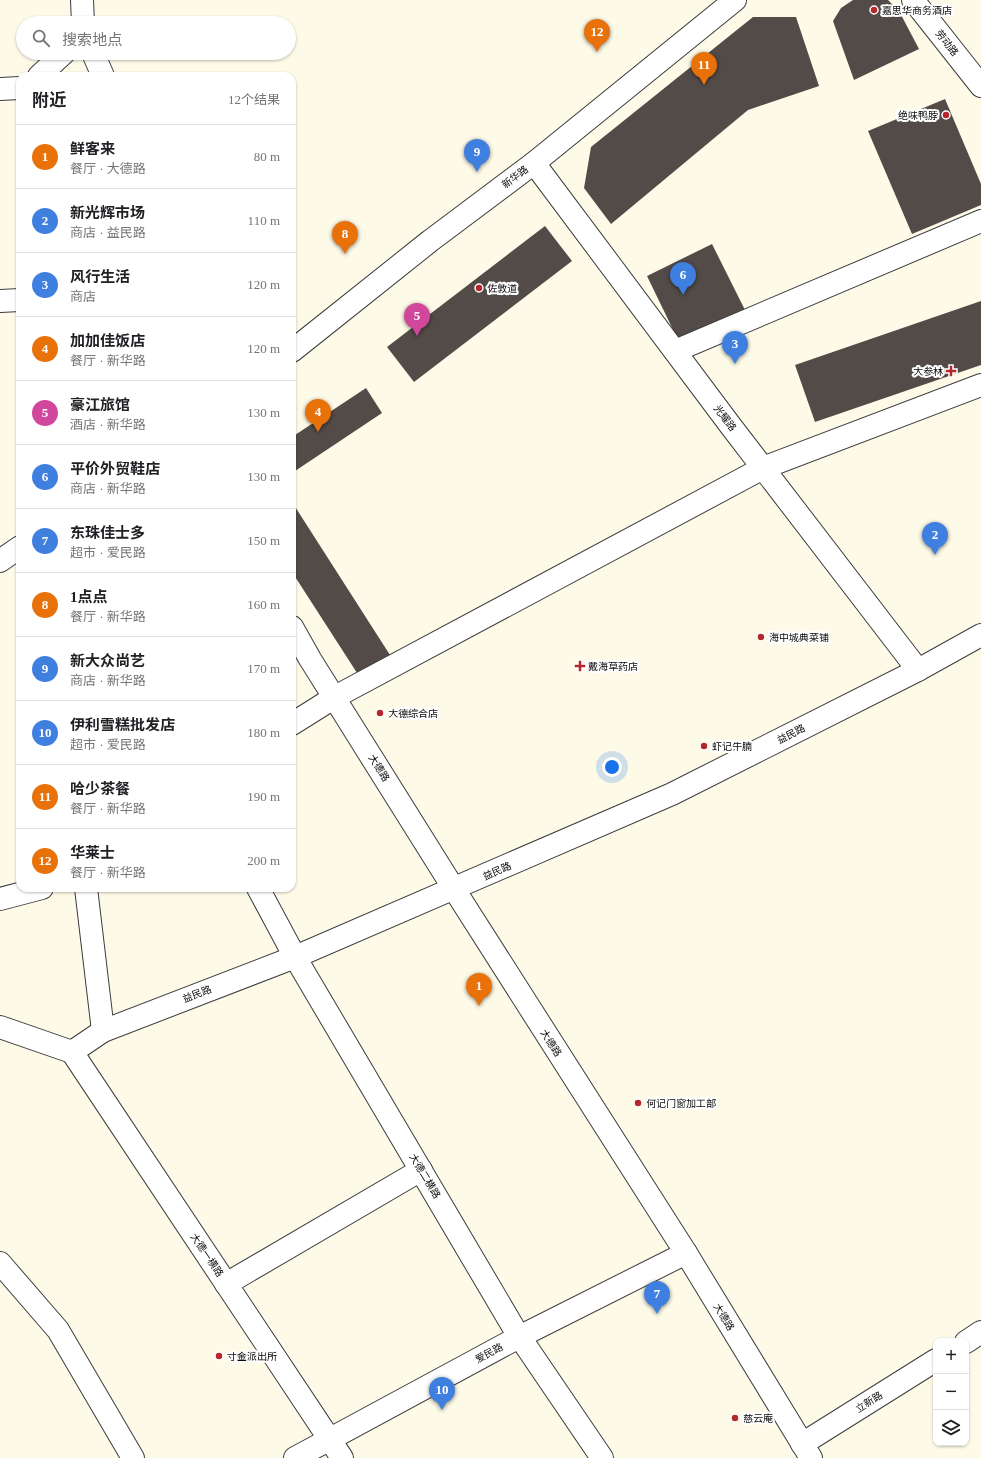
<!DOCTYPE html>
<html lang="zh">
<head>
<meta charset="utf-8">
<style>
	:root { --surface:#fff; --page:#f6f6f6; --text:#202124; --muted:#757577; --line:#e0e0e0; --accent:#b4282d }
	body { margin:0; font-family:"Times New Roman","Noto Sans SC",serif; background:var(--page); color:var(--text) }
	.controls { position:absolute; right:12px; bottom:12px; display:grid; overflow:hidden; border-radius:8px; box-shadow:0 1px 3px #0004 }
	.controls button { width:36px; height:36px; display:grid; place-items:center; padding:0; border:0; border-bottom:1px solid var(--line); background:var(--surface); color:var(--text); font:20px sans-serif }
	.you { position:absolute; left:612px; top:767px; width:14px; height:14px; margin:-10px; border:3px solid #fff; border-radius:50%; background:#1a73e8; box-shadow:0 0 0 6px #1a73e833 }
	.badge { display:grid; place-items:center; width:26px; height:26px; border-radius:50%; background:var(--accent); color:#fff; font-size:13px; font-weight:700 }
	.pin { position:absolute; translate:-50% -33px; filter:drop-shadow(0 1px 2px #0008) }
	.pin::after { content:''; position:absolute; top:21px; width:14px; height:12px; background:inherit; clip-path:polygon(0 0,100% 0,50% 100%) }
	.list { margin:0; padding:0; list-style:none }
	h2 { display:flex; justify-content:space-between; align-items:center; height:52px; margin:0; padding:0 16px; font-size:17px }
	h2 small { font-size:13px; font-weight:400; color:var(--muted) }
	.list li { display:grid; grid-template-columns:26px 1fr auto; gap:12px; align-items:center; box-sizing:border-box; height:64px; padding:0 16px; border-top:1px solid var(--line) }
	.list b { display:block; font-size:15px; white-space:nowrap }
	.list p { margin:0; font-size:13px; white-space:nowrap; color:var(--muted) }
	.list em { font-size:13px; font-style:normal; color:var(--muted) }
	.icon { flex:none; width:22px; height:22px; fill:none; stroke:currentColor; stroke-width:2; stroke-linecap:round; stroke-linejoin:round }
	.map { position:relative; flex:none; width:981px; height:1458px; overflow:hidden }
	.search { position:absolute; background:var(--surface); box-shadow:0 1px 3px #0004; left:16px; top:16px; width:280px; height:44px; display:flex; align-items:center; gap:10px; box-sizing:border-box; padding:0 14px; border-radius:22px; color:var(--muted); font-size:15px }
	.panel { position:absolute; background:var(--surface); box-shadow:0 1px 3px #0004; left:16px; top:72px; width:280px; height:820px; border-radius:12px }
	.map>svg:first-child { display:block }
	.building { fill:#524b47 }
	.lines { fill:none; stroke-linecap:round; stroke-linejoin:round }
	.minor-casing { stroke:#3d3d3d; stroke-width:24 }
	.minor { stroke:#fff; stroke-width:22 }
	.poi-dot { fill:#b4282d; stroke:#fff; stroke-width:1.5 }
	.labels { text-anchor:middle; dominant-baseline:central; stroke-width:4; stroke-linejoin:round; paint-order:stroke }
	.poi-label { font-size:10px; fill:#0a0a0a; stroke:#fff; text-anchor:start }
	.street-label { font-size:10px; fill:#0a0a0a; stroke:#fff }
</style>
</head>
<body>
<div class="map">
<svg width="981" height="1458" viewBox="0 0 981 1458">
	<rect width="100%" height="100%" fill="#fefae8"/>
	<!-- building -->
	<g class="building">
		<polygon points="853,0 888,0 899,11 919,49 854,80 833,21 841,8"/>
		<polygon points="753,17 796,17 819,86 748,110 611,224 584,188 591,147"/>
		<polygon points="945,99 981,184 981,205 912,234 868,131"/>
		<polygon points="545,226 572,261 414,382 387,347"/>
		<polygon points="712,244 745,310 679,342 647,276"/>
		<polygon points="981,301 981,365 815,422 795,365"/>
		<polygon points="366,388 382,413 292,473 292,437"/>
		<polygon points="292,502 390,655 359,676 292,572"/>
	</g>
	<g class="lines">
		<defs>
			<g id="minor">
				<polyline points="82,0 83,23"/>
				<polyline points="913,0 981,86"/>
				<polyline points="93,53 103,76"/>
				<polyline points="39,76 64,53"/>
				<polyline points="0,89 20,88"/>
				<polyline points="534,163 730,425 918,670"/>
				<polyline points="0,301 20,300"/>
				<polyline points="292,351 430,241 534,163 735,0"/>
				<polyline points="675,351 981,221"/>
				<polyline points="0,561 20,547"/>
				<polyline points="292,627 310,659 454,889 686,1253 811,1458"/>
				<polyline points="292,724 335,697 763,468 981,385"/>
				<polyline points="86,888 103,1031"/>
				<polyline points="258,888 295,957 515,1330 602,1458"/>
				<polyline points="0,899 42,888"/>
				<polyline points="0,1027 72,1052 103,1031 295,957 672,794 918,670 981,635"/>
				<polyline points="72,1052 342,1458"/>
				<polyline points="0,1263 58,1330 133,1458"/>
				<polyline points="226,1284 421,1170"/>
				<polyline points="966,1342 981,1332"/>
				<polyline points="802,1444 936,1360"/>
				<polyline points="295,1458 519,1337 686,1253"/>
			</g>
		</defs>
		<!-- minor casing -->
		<use href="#minor" class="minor-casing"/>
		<!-- minor -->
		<use href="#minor" class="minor"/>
	</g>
	<!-- markers -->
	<g class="poi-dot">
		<circle cx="874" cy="10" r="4"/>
		<circle cx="946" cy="115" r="4"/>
		<circle cx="479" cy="288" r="4"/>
		<path d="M949 365h4v4h4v4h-4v4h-4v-4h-4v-4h4z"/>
		<circle cx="761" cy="637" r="4"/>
		<path d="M578 660h4v4h4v4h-4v4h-4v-4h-4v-4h4z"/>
		<circle cx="380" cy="713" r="4"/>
		<circle cx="704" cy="746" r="4"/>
		<circle cx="638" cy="1103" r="4"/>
		<circle cx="219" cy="1356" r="4"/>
		<circle cx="735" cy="1418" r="4"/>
	</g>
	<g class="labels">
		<!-- poi labels -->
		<g class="poi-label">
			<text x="882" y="10">嘉思华商务酒店</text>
			<text x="938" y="115" text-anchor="end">绝味鸭脖</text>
			<text x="487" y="288">佐敦道</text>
			<text x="943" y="371" text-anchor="end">大参林</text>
			<text x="769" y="637">海中城典菜铺</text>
			<text x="588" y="666">戴海草药店</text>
			<text x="388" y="713">大德综合店</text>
			<text x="712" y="746">虾记牛腩</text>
			<text x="646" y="1103">何记门窗加工部</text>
			<text x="227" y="1356">寸金派出所</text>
			<text x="743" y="1418">慈云庵</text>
		</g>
		<!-- street labels -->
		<g class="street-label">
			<text transform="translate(947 43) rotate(52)">劳动路</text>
			<text transform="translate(515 177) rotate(-37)">新华路</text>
			<text transform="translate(725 418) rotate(53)">光耀路</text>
			<text transform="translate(791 734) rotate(-27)">益民路</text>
			<text transform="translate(379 768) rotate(58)">大德路</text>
			<text transform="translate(497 871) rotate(-24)">益民路</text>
			<text transform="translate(197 994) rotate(-21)">益民路</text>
			<text transform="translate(551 1043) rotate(57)">大德路</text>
			<text transform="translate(425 1176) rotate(59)">大德二横路</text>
			<text transform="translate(207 1255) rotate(56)">大德一横路</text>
			<text transform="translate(724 1317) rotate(59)">大德路</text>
			<text transform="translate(489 1353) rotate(-28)">爱民路</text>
			<text transform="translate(869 1402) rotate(-32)">立新路</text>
		</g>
	</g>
</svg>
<div class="controls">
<button>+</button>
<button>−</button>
<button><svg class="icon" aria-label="layers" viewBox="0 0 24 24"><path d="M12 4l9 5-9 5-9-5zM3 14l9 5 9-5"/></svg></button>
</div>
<div class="you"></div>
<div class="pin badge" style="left:479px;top:1006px;background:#e8710a">1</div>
<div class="pin badge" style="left:935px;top:555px;background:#3f7fe0">2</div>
<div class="pin badge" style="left:735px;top:364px;background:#3f7fe0">3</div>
<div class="pin badge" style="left:318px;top:432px;background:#e8710a">4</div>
<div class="pin badge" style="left:417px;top:336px;background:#d1479c">5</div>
<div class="pin badge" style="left:683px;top:295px;background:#3f7fe0">6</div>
<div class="pin badge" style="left:657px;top:1314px;background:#3f7fe0">7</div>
<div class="pin badge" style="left:345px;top:254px;background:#e8710a">8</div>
<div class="pin badge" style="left:477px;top:172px;background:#3f7fe0">9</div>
<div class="pin badge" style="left:442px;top:1410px;background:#3f7fe0">10</div>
<div class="pin badge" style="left:704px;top:85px;background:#e8710a">11</div>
<div class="pin badge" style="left:597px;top:52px;background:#e8710a">12</div>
<div class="search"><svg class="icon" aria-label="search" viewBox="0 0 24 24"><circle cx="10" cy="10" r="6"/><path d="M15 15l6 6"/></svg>搜索地点</div>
<section class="panel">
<h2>附近<small>12个结果</small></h2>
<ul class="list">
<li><span class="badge" style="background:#e8710a">1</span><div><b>鲜客来</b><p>餐厅 · 大德路</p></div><em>80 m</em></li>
<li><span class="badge" style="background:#3f7fe0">2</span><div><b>新光辉市场</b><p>商店 · 益民路</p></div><em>110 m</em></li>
<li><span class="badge" style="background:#3f7fe0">3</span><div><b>风行生活</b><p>商店</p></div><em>120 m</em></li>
<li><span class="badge" style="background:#e8710a">4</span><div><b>加加佳饭店</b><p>餐厅 · 新华路</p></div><em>120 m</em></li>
<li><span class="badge" style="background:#d1479c">5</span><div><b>豪江旅馆</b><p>酒店 · 新华路</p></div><em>130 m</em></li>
<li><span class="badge" style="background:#3f7fe0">6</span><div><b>平价外贸鞋店</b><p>商店 · 新华路</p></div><em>130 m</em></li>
<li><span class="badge" style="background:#3f7fe0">7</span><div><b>东珠佳士多</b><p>超市 · 爱民路</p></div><em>150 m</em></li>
<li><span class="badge" style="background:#e8710a">8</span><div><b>1点点</b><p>餐厅 · 新华路</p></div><em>160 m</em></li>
<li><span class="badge" style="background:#3f7fe0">9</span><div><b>新大众尚艺</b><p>商店 · 新华路</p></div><em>170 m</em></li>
<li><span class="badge" style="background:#3f7fe0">10</span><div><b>伊利雪糕批发店</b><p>超市 · 爱民路</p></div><em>180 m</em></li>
<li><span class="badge" style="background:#e8710a">11</span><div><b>哈少茶餐</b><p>餐厅 · 新华路</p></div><em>190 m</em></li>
<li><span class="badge" style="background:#e8710a">12</span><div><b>华莱士</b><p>餐厅 · 新华路</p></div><em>200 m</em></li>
</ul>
</section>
</div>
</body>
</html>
